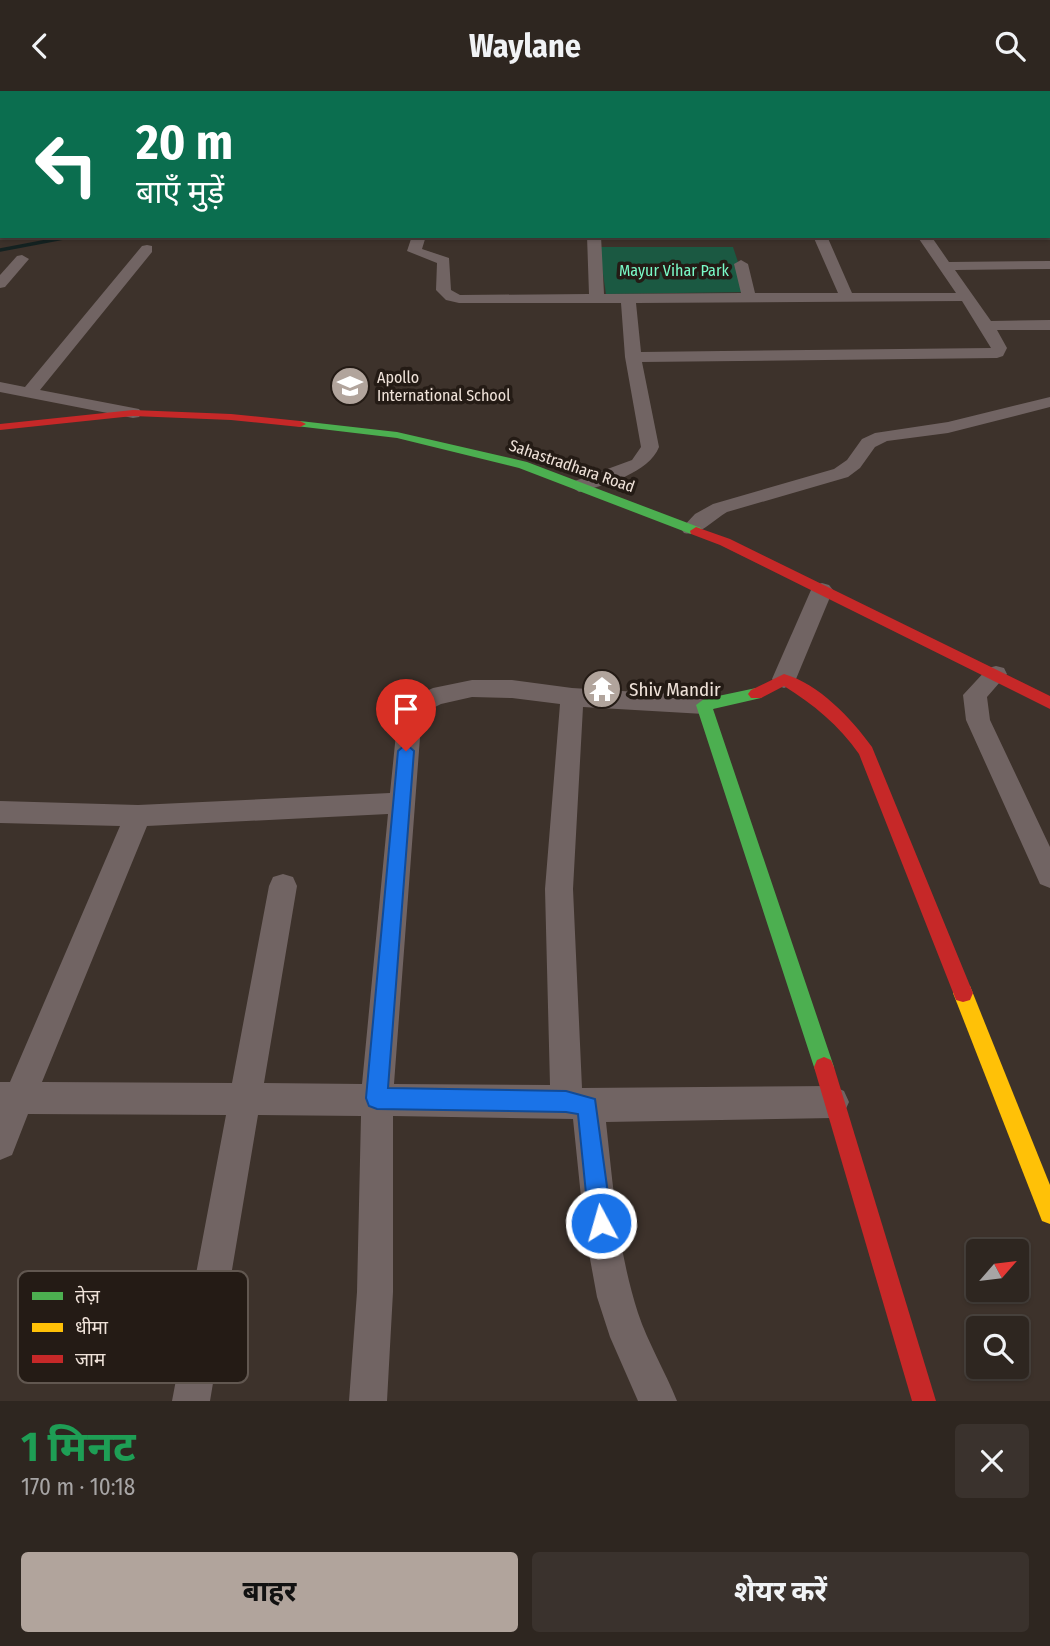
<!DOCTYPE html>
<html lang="hi">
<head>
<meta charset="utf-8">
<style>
  :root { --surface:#2e2620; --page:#3a322d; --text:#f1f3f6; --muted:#a7a5a5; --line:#49433e; --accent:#b1a49c }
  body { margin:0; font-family:"Fira Sans Condensed","Noto Sans Devanagari",sans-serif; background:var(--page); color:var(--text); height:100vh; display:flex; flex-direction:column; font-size:26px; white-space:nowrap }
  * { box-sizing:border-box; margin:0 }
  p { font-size:23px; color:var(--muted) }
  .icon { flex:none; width:38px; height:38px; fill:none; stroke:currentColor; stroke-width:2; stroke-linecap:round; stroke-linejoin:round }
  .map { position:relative; height:1310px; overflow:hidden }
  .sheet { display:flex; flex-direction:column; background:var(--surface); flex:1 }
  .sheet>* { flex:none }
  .banner { position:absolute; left:0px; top:0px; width:1050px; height:147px; box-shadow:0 2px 5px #0004,0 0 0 2px var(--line); background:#0b6e4f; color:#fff; overflow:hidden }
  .needle { width:46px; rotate:62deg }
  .controls { position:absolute; left:966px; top:1148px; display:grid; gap:14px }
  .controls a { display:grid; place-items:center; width:63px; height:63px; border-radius:7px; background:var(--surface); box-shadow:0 2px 5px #0004,0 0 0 2px var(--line); font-size:35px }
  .pin { position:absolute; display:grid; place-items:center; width:60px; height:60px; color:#fff; margin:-72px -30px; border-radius:50% 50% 50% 0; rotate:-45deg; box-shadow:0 0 7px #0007 }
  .pin .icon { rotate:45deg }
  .me { position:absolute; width:77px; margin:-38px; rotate:354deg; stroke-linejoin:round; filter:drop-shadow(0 0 5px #0008) }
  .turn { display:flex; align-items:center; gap:24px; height:147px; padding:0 21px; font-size:32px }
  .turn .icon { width:91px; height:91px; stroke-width:2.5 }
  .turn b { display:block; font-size:49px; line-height:60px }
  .round { display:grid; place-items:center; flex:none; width:74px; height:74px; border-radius:7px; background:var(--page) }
  .summary { display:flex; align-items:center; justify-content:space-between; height:119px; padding:0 21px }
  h1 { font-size:42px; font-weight:700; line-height:52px; color:#1e9e55 }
  .cta { display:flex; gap:14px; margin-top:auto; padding:14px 21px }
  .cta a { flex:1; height:80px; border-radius:7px; background:var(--accent); color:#111; font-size:28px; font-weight:700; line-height:80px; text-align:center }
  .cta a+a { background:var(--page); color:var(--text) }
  header { display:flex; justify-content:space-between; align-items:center; height:91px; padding:0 21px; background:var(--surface); font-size:32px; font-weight:700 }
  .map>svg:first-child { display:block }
</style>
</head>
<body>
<header><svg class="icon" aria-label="back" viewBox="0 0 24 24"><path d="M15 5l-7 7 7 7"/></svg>Waylane<svg class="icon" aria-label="search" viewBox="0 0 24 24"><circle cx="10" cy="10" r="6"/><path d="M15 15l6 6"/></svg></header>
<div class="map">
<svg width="1050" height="1310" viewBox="0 0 1050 1310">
  <rect width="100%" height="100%" fill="#3d322b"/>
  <!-- green -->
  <polygon fill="#1b5942" points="599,156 733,156 748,201 606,203"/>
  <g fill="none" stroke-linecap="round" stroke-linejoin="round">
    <!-- stream-far1 -->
    <polyline stroke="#142221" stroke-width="2.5" points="504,2 510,0"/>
    <!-- stream -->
    <polyline stroke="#142221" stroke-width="3.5" points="0,159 74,145"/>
  </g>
  <!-- building -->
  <g fill="#766c65" stroke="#534c47" stroke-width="2">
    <polygon points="276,0 333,0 332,2 276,2"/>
    <polygon points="0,22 2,22 2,41 0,42"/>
  </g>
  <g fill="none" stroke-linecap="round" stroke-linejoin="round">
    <!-- street -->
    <g fill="#716463" fill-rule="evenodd">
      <polygon points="84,0 94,0 83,2"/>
      <polygon points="137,0 162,0 136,2"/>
      <polygon points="238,0 248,0 237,2"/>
      <polygon points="414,0 428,0 413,2"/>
      <polygon points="676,0 687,0 688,2 677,2"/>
      <polygon points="730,0 741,0 742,2 731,2"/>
      <polygon points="813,0 825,0 812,2"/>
      <polygon points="849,0 871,0 872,2 850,2"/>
      <polygon points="935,0 945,0 946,2 936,2"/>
      <polygon points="968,0 989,0 967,2"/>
      <polygon points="1008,0 1020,0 1021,2 1009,2"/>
      <rect x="0" y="4" width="2" height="6"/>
      <rect x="1048" y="16" width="2" height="6"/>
      <rect x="1048" y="37" width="2" height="7"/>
      <rect x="1048" y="62" width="2" height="6"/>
      <rect x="0" y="70" width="2" height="8"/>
      <rect x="0" y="101" width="2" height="8"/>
      <rect x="1048" y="101" width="2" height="8"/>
      <rect x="0" y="135" width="2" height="8"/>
      <rect x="1048" y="136" width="2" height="8"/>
      <path d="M412 145H426L422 158 449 167 451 199 460 204 589 203 587 145H601L604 203 741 202 734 173 741 169 748 173 755 202H838L813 145H827L852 202H956L917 145H931L949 171 1050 170V178L955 179 991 230 1050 229V239H997L1007 257 1003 265 997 267 642 271 659 356C649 382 605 394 579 401L570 395 572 391 632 369 641 356 625 266 621 212H459L446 209 436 199 437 172 407 160ZM962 210 991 257 641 261 636 212Z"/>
      <polygon points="147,154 152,155 152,161 40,299 139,318 142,322 139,326 133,327 0,301 0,291 25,296 142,155"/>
      <polygon points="22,164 29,168 5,196 0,197 0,184 17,165"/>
      <path d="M1050 306V316L948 342 887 350 875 356 860 377 848 386 727 421C713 429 699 446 684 442L681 438 695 423 713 413 834 378 847 369 862 348 875 342 948 331Z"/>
      <polygon points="822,492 829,494 833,499 796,588 792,594 784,597 776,594 772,588 811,499 815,494"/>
      <polygon points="996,575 1004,577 1007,583 987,606 990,629 1050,756 1050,797 1040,793 966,629 963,604 988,577"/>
      <path d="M472 589H512L572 597 704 605 712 608 716 614 712 620 704 623 583 616 573 798 582 997 833 995 844 1000 849 1011 844 1022 833 1027 606 1031C613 1095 618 1160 638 1222 648 1252 665 1280 677 1310H638L610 1246 597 1206 584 1135 573 1028 393 1025V1201L387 1310H349L357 1201 361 1025 258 1024 210 1310H172L226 1024 28 1023 12 1064 0 1069V991H10L120 735 0 732V710L138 714 390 702 397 633 407 609 433 597ZM472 606 512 607 560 613 545 798 550 994 394 993 421 633 425 621 441 613ZM388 723 362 993 264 992 297 795 293 786 283 783 273 786 269 795 232 992 42 991 147 735Z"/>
    </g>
    <!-- fast -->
    <g fill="#4caf50" fill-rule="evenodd">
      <polygon points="300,330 397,341 527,371 701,437 702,440 701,443 691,443 519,377 397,347 296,335 294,333"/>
      <polygon points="756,597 761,599 764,603 761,607 713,618 834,976 831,983 824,986 817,983 814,976 696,614 704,608"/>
    </g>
    <!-- slow -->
    <polygon fill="#ffc107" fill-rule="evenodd" points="963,893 970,895 1050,1094 1050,1133 1042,1130 953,902 956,895"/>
    <!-- jam -->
    <g fill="#c62828" fill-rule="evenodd">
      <polygon points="133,319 231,323 300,330 306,333 300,336 231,329 133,325 0,339 0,333"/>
      <polygon points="696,436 730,448 1050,605 1050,618 720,454 691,443 690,440"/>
      <path d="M784 583C819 593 851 627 872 656L973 902 970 909 963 911 956 909 859 663C839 634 813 613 784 595L761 607H751L748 603 751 599Z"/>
      <polygon points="824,966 831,969 834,976 936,1310 912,1310 814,976 817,969"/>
    </g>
  </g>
  <!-- route -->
  <polygon fill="#1a73e8" stroke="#114b97" stroke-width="2" points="406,653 414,660 388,997 566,1000 595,1008 612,1132 609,1140 601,1143 593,1140 589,1132 578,1023 566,1021 377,1018 369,1015 366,1007 398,660"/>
  <!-- icons -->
  <defs>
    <symbol id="school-disc" viewBox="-11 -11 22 22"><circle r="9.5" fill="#b1a49c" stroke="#241b15"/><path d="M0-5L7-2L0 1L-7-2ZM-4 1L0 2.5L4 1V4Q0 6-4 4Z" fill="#fff"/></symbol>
    <symbol id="temple-disc" viewBox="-11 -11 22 22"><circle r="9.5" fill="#b1a49c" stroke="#241b15"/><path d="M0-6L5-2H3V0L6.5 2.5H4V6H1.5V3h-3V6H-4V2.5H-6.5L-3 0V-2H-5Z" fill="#fff"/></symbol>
  </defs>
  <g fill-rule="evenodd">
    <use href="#school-disc" x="328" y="273" width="44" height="44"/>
    <use href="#temple-disc" x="580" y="576" width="44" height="44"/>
  </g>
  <g text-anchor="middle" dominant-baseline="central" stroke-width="7" stroke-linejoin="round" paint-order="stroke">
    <!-- far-park labels -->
    <g font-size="16" fill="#7afbc8" stroke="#241b15">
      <text x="674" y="179">Mayur Vihar Park</text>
    </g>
    <!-- far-poi labels -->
    <g font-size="16" fill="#efe2d9" stroke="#241b15" text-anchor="start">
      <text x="377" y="286">Apollo<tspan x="377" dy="18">International School</tspan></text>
    </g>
    <!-- far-street labels -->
    <g font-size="16" fill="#efe2d9" stroke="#241b15">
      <text transform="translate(572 375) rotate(19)">Sahastradhara Road</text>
    </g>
    <!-- poi labels -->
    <g font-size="19" fill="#efe2d9" stroke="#241b15" text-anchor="start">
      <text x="629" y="598">Shiv Mandir</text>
    </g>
  </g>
  <!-- legend -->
  <rect x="18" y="1180" width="230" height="112" rx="10" fill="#241b15" stroke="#615750" stroke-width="2"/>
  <rect x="32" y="1201" width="31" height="8" fill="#4caf50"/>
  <rect x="32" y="1232" width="31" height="9" fill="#ffc107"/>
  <rect x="32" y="1264" width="31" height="8" fill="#c62828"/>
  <g font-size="19" fill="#efe2d9">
    <text x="75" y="1212">तेज़</text>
    <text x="75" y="1243">धीमा</text>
    <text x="75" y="1275">जाम</text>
  </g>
</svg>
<div class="controls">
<a><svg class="needle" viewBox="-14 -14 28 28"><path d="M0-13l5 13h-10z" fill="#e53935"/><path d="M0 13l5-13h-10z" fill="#a7a5a5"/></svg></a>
<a><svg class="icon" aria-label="search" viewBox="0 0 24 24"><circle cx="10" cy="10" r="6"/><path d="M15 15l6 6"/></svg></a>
</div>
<div class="pin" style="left:406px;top:660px;background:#d93025"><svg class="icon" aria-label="arrive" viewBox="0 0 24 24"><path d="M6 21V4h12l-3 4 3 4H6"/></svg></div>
<svg class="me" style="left:601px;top:1132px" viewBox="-20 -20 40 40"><circle r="17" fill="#1a73e8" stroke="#fff" stroke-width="3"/><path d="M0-11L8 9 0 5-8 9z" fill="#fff"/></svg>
<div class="banner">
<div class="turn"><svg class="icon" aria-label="left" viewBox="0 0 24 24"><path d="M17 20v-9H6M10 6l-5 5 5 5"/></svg><div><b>20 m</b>बाएँ मुड़ें</div></div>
</div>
</div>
<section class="sheet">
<div class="summary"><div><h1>1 मिनट</h1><p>170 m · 10:18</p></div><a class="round"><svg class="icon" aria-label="close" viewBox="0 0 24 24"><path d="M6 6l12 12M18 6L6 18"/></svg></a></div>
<div class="cta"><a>बाहर</a><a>शेयर करें</a></div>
</section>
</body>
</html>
